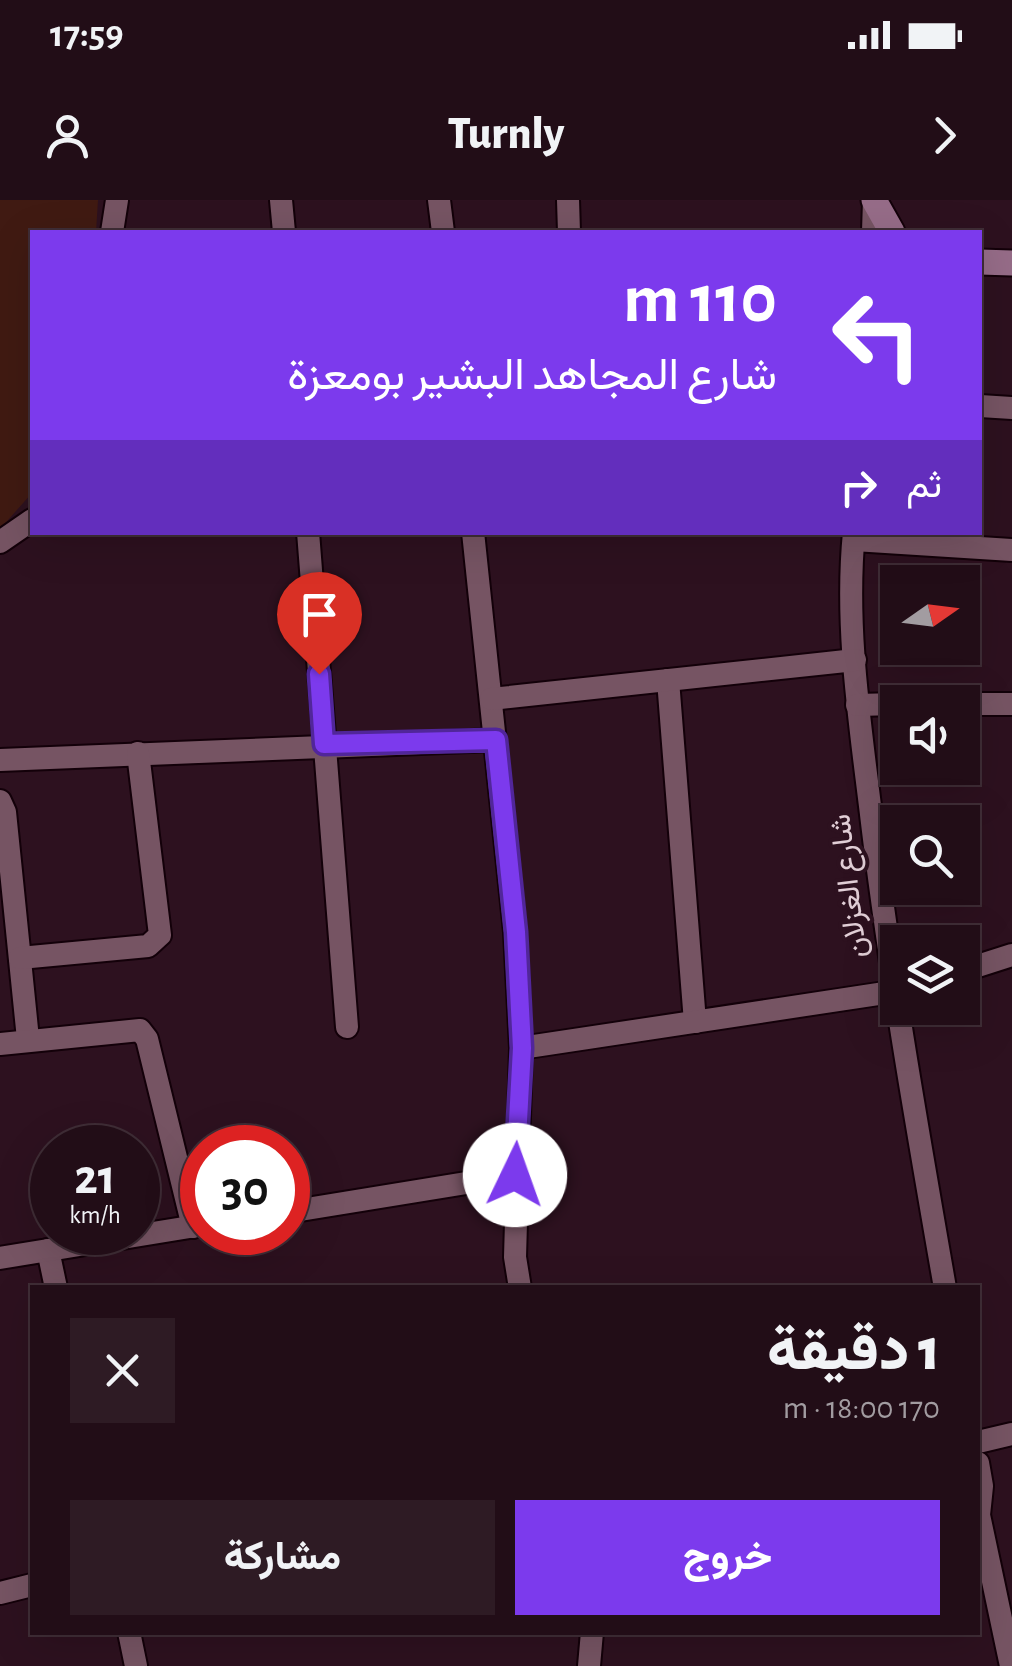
<!DOCTYPE html>
<html lang="ar">
<head>
<meta charset="utf-8">
<style>
  :root { --surface:#220d17; --page:#2e1b24; --text:#f1f3f6; --muted:#a29ca1; --line:#3f2d36; --accent:#7c3aed }
  body { margin:0; font-family:"Alegreya Sans",Vazirmatn,sans-serif; background:var(--page); color:var(--text); direction:rtl; height:100vh; display:flex; flex-direction:column; font-size:38px; white-space:nowrap }
  * { box-sizing:border-box; margin:0 }
  p { font-size:32px; color:var(--muted) }
  .icon { flex:none; width:55px; height:55px; fill:none; stroke:currentColor; stroke-width:2; stroke-linecap:round; stroke-linejoin:round }
  .map { position:relative; flex:1; overflow:hidden; direction:ltr }
  .details { position:absolute; left:30px; top:1085px; width:950px; height:350px; display:flex; flex-direction:column; background:var(--surface); border-radius:0px; box-shadow:0 10px 40px #0002,0 0 0 2px var(--line); direction:rtl }
  .details>* { flex:none }
  .top-card { position:absolute; left:30px; top:30px; width:952px; height:305px; border-radius:0px; box-shadow:0 10px 40px #0002,0 0 0 2px var(--line); direction:rtl; background:#7c3aed; color:#fff; overflow:hidden }
  .needle { width:65px; rotate:76deg }
  .tools { position:absolute; left:880px; top:365px; display:grid; gap:20px }
  .tools a { display:grid; place-items:center; width:100px; height:100px; border-radius:0px; background:var(--surface); box-shadow:0 10px 40px #0002,0 0 0 2px var(--line); font-size:50px }
  .speed { position:absolute; left:30px; top:925px; display:flex; gap:20px; font-size:50px; font-weight:700; text-align:center }
  .speed>* { display:grid; place-content:center; width:130px; height:130px; border-radius:50%; background:var(--surface); box-shadow:0 10px 40px #0002,0 0 0 2px var(--line); line-height:1 }
  .speed small { font-size:25px; font-weight:400 }
  .speed .limit { border:15px solid #d22; background:#fff; color:#111 }
  .pin { position:absolute; display:grid; place-items:center; width:85px; height:85px; color:#fff; margin:-102px -42px; border-radius:50% 50% 50% 0; rotate:-45deg; box-shadow:0 0 10px #0007 }
  .pin .icon { rotate:45deg }
  .me { position:absolute; width:110px; margin:-55px; rotate:3deg; stroke-linejoin:round; filter:drop-shadow(0 0 8px #0008) }
  .turn { display:flex; align-items:center; gap:35px; height:210px; padding:0 40px; font-size:45px }
  .turn .icon { width:130px; height:130px; stroke-width:2.5 }
  .turn b { display:block; font-size:70px; line-height:85px }
  .then { display:flex; align-items:center; height:95px; padding:0 40px; background:#0003; gap:20px; font-size:38px }
  .round { display:grid; place-items:center; flex:none; width:105px; height:105px; border-radius:0px; background:var(--page) }
  .summary { display:flex; align-items:center; justify-content:space-between; height:170px; padding:0 40px }
  h1 { font-size:60px; font-weight:800; line-height:75px }
  .cta { display:flex; gap:20px; margin-top:auto; padding:20px 40px }
  .cta a { flex:1; height:115px; border-radius:0px; background:var(--accent); color:#fff; font-size:40px; font-weight:800; line-height:115px; text-align:center }
  .cta a+a { background:var(--page); color:var(--text) }
  .status { display:flex; justify-content:space-between; align-items:center; height:70px; padding:0 50px; background:var(--surface); direction:ltr }
  .status svg { height:28px; fill:currentColor }
  header { display:flex; justify-content:space-between; align-items:center; height:130px; padding:0 40px; background:var(--surface); font-size:45px; font-weight:800 }
  .map>svg:first-child { display:block }
</style>
</head>
<body>
<div class="status"><b>17:59</b><svg viewBox="0 0 49 12"><path d="M0 12V9h3v3zM5 12V6h3v6zM10 12V3h3v9zM15 12V0h3v12zM26 1h20v11H26zM47 4h2v5h-2z"/></svg></div>
<header><svg class="icon" aria-label="forward" viewBox="0 0 24 24"><path d="M9 5l7 7-7 7"/></svg>Turnly<svg class="icon" aria-label="person" viewBox="0 0 24 24"><circle cx="12" cy="8" r="4"/><path d="M4 21q1-7 8-7t8 7"/></svg></header>
<div class="map">
<svg width="1012" height="1466" viewBox="0 0 1012 1466">
  <rect width="100%" height="100%" fill="#2d111f"/>
  <!-- green -->
  <polygon fill="#401a12" points="0,0 98,0 96,32 32,32 32,293 0,329"/>
  <g fill="none" stroke-linecap="round" stroke-linejoin="round">
    <defs>
      <g id="minor">
        <polyline points="281,0 284,32"/>
        <polyline points="439,0 443,32"/>
        <polyline points="568,0 569,32"/>
        <polyline points="112,32 117,0"/>
        <polyline points="873,32 874,0"/>
        <polyline points="980,206 1012,208"/>
        <polyline points="308,332 347,827"/>
        <polyline points="473,332 515,732 521,848 515,1057 520,1088"/>
        <path d="M854 332C845 423 859 516 870 606 889 768 917 927 945 1088"/>
        <polyline points="854,340 1012,350"/>
        <polyline points="0,342 32,320"/>
        <polyline points="668,480 695,822"/>
        <polyline points="491,499 855,460"/>
        <polyline points="962,504 1012,504"/>
        <polyline points="857,505 898,504"/>
        <polyline points="0,560 495,540"/>
        <polyline points="0,601 5,612 28,839"/>
        <polyline points="20,758 148,746 160,735 138,553"/>
        <polyline points="962,771 1012,755"/>
        <polyline points="0,844 140,830 147,839 193,1027"/>
        <polyline points="521,848 898,791"/>
        <polyline points="288,1012 515,975"/>
        <polyline points="48,1050 56,1088"/>
        <polyline points="0,1058 202,1025"/>
        <polyline points="978,1242 1012,1234"/>
        <polyline points="978,1263 982,1286 979,1315 1011,1466"/>
        <polyline points="0,1393 32,1385"/>
        <polyline points="129,1432 136,1466"/>
        <polyline points="589,1466 592,1432"/>
      </g>
      <g id="secondary">
        <polyline points="874,0 892,32"/>
        <polyline points="980,62 1012,63"/>
      </g>
    </defs>
    <!-- minor casing -->
    <use href="#minor" stroke="#130009" stroke-width="26"/>
    <!-- secondary casing -->
    <use href="#secondary" stroke="#130009" stroke-width="29"/>
    <!-- minor -->
    <use href="#minor" stroke="#765463" stroke-width="22"/>
    <!-- secondary -->
    <use href="#secondary" stroke="#966c88" stroke-width="25"/>
  </g>
  <g fill="none" stroke-linecap="round" stroke-linejoin="round">
    <defs>
      <polyline id="route" points="319,474 324,544 496,540 516,732 522,848 515,975"/>
    </defs>
    <!-- route casing -->
    <use href="#route" stroke="#51269a" stroke-width="25"/>
    <!-- route -->
    <use href="#route" stroke="#7c3aed" stroke-width="18"/>
  </g>
  <g text-anchor="middle" dominant-baseline="central" stroke-width="8" stroke-linejoin="round" paint-order="stroke">
    <!-- street labels -->
    <g font-size="30" fill="#e2cfd7" stroke="#2d111f">
      <text transform="translate(849 686) rotate(-97)">شارع الغزلان</text>
    </g>
  </g>
</svg>
<div class="tools">
<a><svg class="needle" viewBox="-14 -14 28 28"><path d="M0-13l5 13h-10z" fill="#e53935"/><path d="M0 13l5-13h-10z" fill="#a29ca1"/></svg></a>
<a><svg class="icon" aria-label="sound" viewBox="0 0 24 24"><path d="M4 9h4l5-4v14l-5-4H4zM17 9q2 3 0 6"/></svg></a>
<a><svg class="icon" aria-label="search" viewBox="0 0 24 24"><circle cx="10" cy="10" r="6"/><path d="M15 15l6 6"/></svg></a>
<a><svg class="icon" aria-label="layers" viewBox="0 0 24 24"><path d="M12 4l9 5-9 5-9-5zM3 14l9 5 9-5"/></svg></a>
</div>
<div class="speed"><div>21<small>km/h</small></div><div class="limit">30</div></div>
<div class="pin" style="left:319px;top:474px;background:#d93025"><svg class="icon" aria-label="arrive" viewBox="0 0 24 24"><path d="M6 21V4h12l-3 4 3 4H6"/></svg></div>
<svg class="me" style="left:515px;top:975px" viewBox="-20 -20 40 40"><circle r="19" fill="#fff"/><path d="M0-13L10 11 0 6-10 11z" fill="#7c3aed"/></svg>
<div class="top-card">
<div class="turn"><svg class="icon" aria-label="left" viewBox="0 0 24 24"><path d="M17 20v-9H6M10 6l-5 5 5 5"/></svg><div><b>110 m</b>شارع المجاهد البشير بومعزة</div></div>
<div class="then">ثم<svg class="icon" aria-label="right" viewBox="0 0 24 24"><path d="M7 20v-9h11M14 6l5 5-5 5"/></svg></div>
</div>
<section class="details">
<div class="summary"><div><h1>1 دقيقة</h1><p>170 m · 18:00</p></div><a class="round"><svg class="icon" aria-label="close" viewBox="0 0 24 24"><path d="M6 6l12 12M18 6L6 18"/></svg></a></div>
<div class="cta"><a>خروج</a><a>مشاركة</a></div>
</section>
</div>
</body>
</html>
